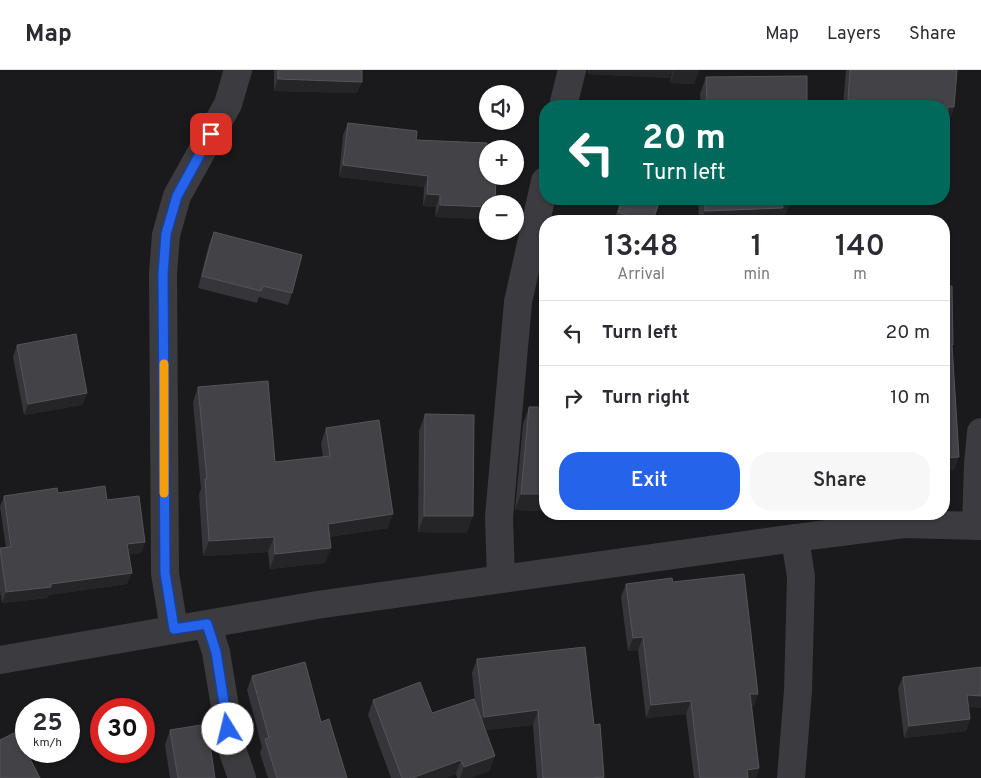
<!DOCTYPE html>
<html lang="en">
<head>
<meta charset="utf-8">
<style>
  :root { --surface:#fff; --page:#f7f7f7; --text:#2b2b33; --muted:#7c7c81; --line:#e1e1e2; --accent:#2563eb }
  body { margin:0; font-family:Overpass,sans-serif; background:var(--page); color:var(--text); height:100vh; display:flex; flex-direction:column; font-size:19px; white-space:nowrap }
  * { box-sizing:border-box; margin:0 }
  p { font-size:16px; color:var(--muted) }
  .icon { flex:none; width:28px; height:28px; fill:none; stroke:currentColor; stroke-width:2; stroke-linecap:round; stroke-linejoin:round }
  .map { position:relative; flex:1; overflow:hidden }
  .side { position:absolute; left:539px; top:145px; width:411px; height:305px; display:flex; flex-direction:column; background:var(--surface); border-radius:20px; box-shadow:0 1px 4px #0004 }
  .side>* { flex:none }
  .hud { position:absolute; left:539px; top:30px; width:411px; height:105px; border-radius:20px; box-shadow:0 1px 4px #0004; background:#00695c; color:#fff; overflow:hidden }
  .fabs { position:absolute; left:479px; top:15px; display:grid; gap:10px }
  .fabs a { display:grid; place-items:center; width:45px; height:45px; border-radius:50%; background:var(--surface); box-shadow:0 1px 4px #0004; font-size:25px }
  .speed { position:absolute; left:15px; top:628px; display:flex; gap:10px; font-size:25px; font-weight:700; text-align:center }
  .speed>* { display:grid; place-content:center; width:65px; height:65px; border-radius:50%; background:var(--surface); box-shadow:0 1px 4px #0004; line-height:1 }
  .speed small { font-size:12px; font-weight:400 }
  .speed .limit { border:8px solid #d22; background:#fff; color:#111 }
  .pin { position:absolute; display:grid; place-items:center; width:42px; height:42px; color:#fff; margin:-21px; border-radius:10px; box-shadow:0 2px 8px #0006 }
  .me { position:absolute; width:55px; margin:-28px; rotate:351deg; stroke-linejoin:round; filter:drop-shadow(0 0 4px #0008) }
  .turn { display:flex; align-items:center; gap:18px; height:105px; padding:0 20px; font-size:22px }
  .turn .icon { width:65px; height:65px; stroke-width:2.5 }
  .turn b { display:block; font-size:35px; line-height:42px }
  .eta { display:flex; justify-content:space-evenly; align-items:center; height:85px; text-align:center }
  .eta b { font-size:30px; font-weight:600; line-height:35px }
  .primary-button { display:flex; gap:10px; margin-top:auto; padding:10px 20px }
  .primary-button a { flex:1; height:58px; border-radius:20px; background:var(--accent); color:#fff; font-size:20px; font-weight:600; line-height:58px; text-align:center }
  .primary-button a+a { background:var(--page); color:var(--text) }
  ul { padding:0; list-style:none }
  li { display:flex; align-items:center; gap:15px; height:65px; padding:0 20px; border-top:1px solid var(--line) }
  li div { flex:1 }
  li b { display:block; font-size:19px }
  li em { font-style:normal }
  header { display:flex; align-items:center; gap:30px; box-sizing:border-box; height:70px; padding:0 25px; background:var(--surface); border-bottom:1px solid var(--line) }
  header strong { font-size:24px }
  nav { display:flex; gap:28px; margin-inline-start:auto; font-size:18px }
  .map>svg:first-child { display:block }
</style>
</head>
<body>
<header>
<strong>Map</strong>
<nav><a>Map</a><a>Layers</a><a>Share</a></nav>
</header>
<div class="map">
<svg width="981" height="708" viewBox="0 0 981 708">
  <rect width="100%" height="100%" fill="#1a1a1c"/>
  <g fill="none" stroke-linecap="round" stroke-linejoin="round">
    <!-- minor -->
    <g stroke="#3c3c40" stroke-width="28">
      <polyline points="563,36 572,0"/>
      <polyline points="976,456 978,394 981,362"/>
      <polyline points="501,509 499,447 518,232 545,111"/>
      <polyline points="207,554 216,582 232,679 242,708"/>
      <polyline points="174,559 165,503 163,203 166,165 177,126 228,34 238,0"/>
      <polyline points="0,590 317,535 795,468 904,454 981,456"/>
      <polyline points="791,708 798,621 801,507 795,468"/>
    </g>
  </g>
  <!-- wall -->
  <g fill="#36363a">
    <polygon points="274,0 362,0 357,23 274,21"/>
    <polygon points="588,0 699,0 694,14 670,13 671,8 588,4"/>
    <polygon points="846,0 957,0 954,37 949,52 948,52 945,80 944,36 843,36"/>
    <polygon points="706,7 807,36 701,36 700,24"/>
    <polygon points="348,53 416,70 488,134 488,149 435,147 436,137 423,136 424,117 339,107 343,65"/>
    <polygon points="621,129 660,129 653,151 614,151"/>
    <polygon points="698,129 791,129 785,146 779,146 778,151 699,151"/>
    <polygon points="214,162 292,223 288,235 259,227 257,233 198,218 209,174"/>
    <polygon points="17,275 87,323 82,335 24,345 13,287"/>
    <polygon points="198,317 275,392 323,387 321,373 326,358 388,458 329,467 325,493 270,499 268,482 203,486 199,424 201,419 193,332"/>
    <polygon points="529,337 545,441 515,440 523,354"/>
    <polygon points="425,344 467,463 418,462 419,361"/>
    <polygon points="58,423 107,430 145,472 141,483 129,484 127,514 48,525 47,528 2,533 0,521 0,479 6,478 0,437 4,426"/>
    <polygon points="673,512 754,637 752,637 759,698 756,708 694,708 686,644 646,648 638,580 628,581 621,527 626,514"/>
    <polygon points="477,589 594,655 604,708 537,708 533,655 485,660 495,686 489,701 470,708 457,708 456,704 446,708 391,708 368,645 373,630 432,643 475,633 472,603"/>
    <polygon points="252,606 321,652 347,708 268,708 260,683 262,677 247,620"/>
    <polygon points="903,607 968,637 970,649 966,661 904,668 898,618"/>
    <polygon points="170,660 215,708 170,708 165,675"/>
  </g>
  <!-- shaded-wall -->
  <g fill="#252528">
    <polygon points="589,0 674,0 671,8 588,4"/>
    <polygon points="675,0 699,0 694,14 670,13"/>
    <polygon points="278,9 362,12 357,23 274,21"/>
    <polygon points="848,30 897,33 896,36 846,36"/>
    <polygon points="948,37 954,37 949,52 944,52"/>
    <polygon points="343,95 428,106 424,117 339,107"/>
    <polygon points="427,124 440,125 436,137 423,136"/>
    <polygon points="782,130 791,130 785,146 779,146 778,151 701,151 705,141"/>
    <polygon points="440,135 488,137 488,149 435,147"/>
    <polygon points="87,323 82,335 24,345 28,334"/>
    <polygon points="959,387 954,400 944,401 944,388"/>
    <polygon points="521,424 545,424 545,441 515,440"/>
    <polygon points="393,444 388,458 322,468 328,454"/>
    <polygon points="424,446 473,446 467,463 418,462"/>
    <polygon points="274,467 268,482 203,486 209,471"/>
    <polygon points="145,472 141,483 123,485 127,474"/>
    <polygon points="331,478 325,493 270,499 275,484"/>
    <polygon points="132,503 127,514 48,525 47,528 2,533 6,522 51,514"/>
    <polygon points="643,567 638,580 628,581 633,568"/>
    <polygon points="750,624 758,624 754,637 746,637"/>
    <polygon points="967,625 981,626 981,638 963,637"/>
    <polygon points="691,631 686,644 646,648 651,635"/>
    <polygon points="538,640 533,655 478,661 484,647"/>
    <polygon points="970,649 966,661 904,668 909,656"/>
    <polygon points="495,686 489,701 470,708 460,708 464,697"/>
    <polygon points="461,690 456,704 446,708 412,708"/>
    <polygon points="759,698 756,708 744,708 747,700"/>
  </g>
  <!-- building -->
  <g fill="#434347" stroke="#545559">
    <polygon points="278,0 362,0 362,12 278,9"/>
    <polygon points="850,0 957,0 954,37 948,37 947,74 945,74 944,112 944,36 897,36 897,33 848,30"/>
    <polygon points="807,6 807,36 707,36 706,7"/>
    <polygon points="348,53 417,61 416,70 487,73 486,95 488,95 488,106 496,106 495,134 488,134 488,137 440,135 440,125 427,124 428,106 343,95"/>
    <polygon points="622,129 660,129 653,151 649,151 618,142"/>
    <polygon points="705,129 791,129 791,130 782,130 783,138 705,141"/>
    <polygon points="214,162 302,185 292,223 263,216 261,221 202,206"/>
    <polygon points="944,216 952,216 953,275 952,275 959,387 944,388"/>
    <polygon points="76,264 87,323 28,334 17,275"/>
    <polygon points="268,311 275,392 330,386 326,358 379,350 393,444 328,454 331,478 275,484 274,467 209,471 205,409 207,409 198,317"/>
    <polygon points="529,337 545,337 545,424 521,424"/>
    <polygon points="425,344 474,345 473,446 424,446"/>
    <polygon points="105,416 107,430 139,426 145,472 127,474 132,503 51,514 51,517 6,522 0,478 11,477 4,426 57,418 58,423"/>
    <polygon points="744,504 758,624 750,624 759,698 747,700 748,708 700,708 691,631 651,635 643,567 633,568 626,514 672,508 673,512"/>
    <polygon points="585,577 594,655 600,654 604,707 592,708 543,708 538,640 484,647 477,589"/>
    <polygon points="305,592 321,652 329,649 347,708 277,708 265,669 269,668 252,606"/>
    <polygon points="981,597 981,626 967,625 970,649 909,656 903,607"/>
    <polygon points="420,612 432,643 474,629 495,686 464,697 461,690 412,708 402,708 373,630"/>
    <polygon points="207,654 215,708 178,708 170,660"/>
    <polygon points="16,662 40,708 0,708 0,670"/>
  </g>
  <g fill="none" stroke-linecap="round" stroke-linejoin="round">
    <defs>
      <polyline id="route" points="211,64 177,126 166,164 163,204 165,503 174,559 207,554 216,582 228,659"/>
    </defs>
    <!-- route casing -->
    <use href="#route" stroke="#184099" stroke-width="12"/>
    <!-- route -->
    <use href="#route" stroke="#2563eb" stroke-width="9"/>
    <!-- slow -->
    <polyline stroke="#f59e0b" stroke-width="9" points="164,294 164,423"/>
  </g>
</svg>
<div class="fabs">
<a><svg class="icon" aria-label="sound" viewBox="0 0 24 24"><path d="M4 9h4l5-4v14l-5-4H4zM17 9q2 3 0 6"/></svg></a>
<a>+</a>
<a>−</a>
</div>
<div class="speed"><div>25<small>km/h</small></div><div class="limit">30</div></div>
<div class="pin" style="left:211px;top:64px;background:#d93025"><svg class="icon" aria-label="arrive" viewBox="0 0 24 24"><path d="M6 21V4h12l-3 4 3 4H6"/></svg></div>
<svg class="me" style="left:228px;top:659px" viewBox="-20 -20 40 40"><circle r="19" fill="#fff"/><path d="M0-13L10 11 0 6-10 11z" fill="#2563eb"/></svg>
<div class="hud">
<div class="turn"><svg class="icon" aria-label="left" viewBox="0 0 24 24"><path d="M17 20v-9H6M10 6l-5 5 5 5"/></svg><div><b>20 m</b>Turn left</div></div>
</div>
<section class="side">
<div class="eta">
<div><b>13:48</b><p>Arrival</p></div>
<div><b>1</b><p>min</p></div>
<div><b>140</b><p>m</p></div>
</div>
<ul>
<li><svg class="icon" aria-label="left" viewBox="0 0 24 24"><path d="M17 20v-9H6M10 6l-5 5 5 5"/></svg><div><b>Turn left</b></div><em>20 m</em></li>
<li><svg class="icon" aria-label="right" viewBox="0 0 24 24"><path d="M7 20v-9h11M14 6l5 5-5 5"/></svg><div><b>Turn right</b></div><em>10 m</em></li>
</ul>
<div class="primary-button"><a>Exit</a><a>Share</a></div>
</section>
</div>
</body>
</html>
